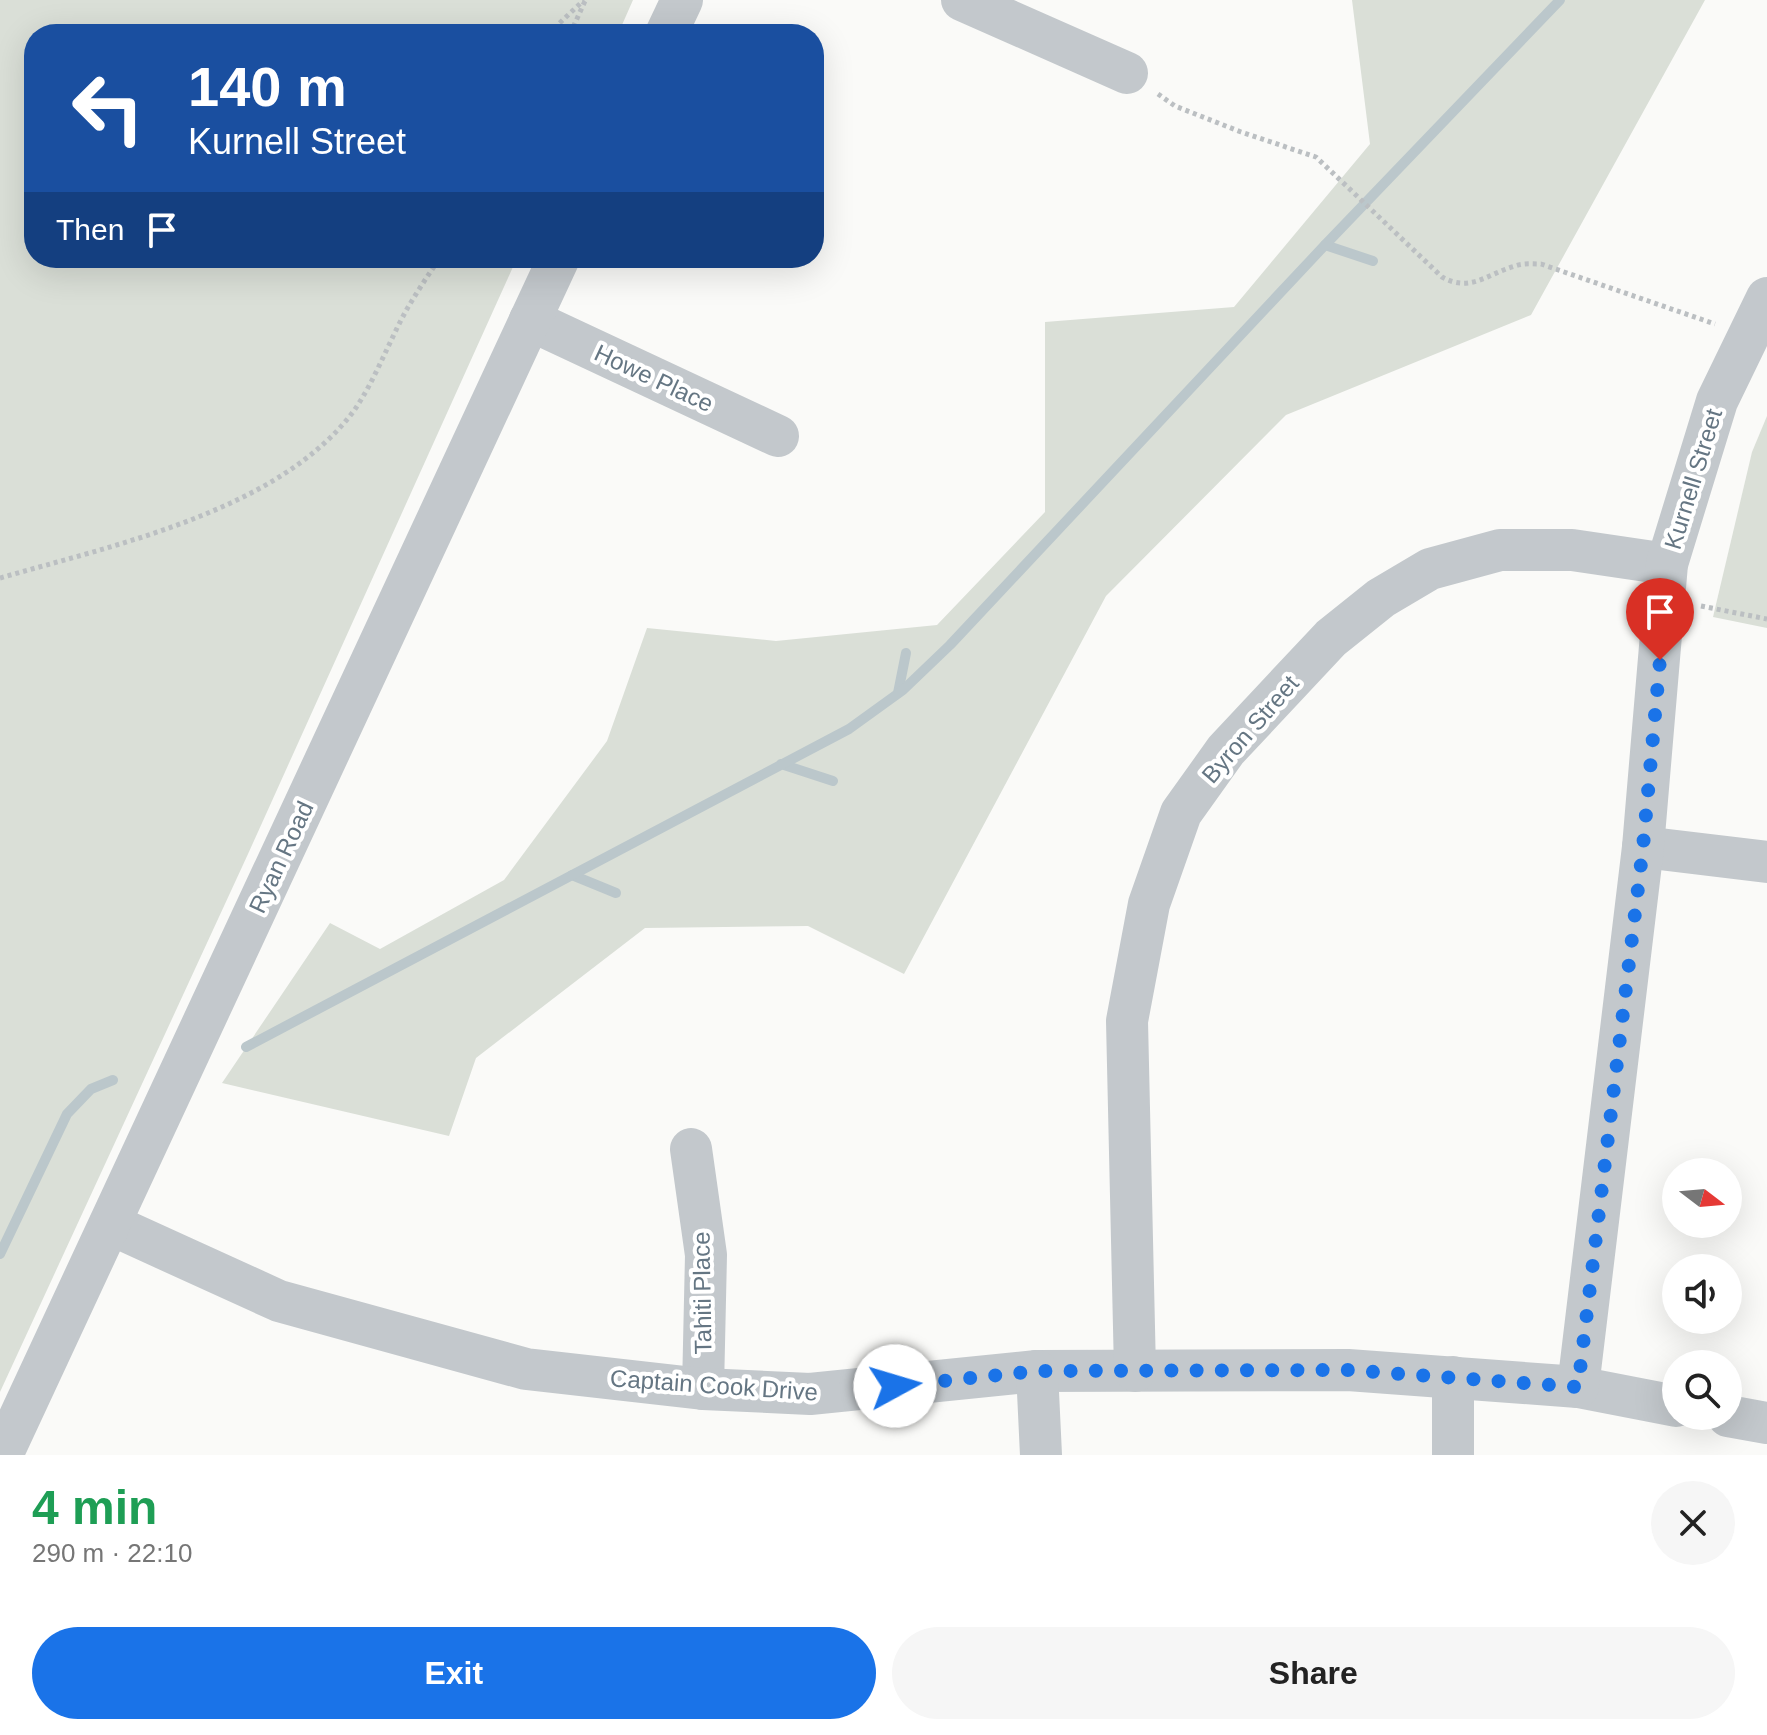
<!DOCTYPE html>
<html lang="en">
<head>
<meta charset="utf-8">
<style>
  :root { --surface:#fff; --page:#f6f6f6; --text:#222; --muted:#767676; --accent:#1a73e8 }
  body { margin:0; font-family:Arial,sans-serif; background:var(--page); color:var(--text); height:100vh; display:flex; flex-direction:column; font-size:30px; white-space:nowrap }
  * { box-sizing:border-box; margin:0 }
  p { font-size:26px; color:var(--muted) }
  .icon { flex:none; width:44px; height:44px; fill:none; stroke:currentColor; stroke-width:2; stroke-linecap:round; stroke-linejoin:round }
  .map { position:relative; height:1455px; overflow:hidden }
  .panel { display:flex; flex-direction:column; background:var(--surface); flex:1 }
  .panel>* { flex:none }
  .banner { position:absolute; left:24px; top:24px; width:800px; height:244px; border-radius:32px; box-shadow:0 8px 32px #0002; background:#1a4fa0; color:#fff; overflow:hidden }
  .needle { width:52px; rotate:106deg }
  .tools { position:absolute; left:1662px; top:1158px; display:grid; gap:16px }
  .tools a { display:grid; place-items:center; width:80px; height:80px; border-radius:50%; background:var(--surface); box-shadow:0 8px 32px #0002; font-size:40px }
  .pin { position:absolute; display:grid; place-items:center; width:68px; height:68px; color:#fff; margin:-82px -34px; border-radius:50% 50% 50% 0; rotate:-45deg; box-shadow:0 0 8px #0007 }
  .pin .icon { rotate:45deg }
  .me { position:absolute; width:88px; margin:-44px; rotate:84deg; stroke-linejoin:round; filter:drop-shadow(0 0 6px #0008) }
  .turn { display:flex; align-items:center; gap:28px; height:168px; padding:0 32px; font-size:36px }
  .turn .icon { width:104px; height:104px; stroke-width:2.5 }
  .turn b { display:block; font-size:56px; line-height:68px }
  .then { display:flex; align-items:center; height:76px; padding:0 32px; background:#0003; gap:16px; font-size:30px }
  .round { display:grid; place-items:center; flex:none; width:84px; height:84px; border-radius:42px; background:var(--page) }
  .headline { display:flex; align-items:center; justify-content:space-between; height:136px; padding:0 32px }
  h1 { font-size:48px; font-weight:700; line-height:60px; color:#1e9e55 }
  .cta { display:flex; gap:16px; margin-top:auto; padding:16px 32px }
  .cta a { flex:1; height:92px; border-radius:48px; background:var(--accent); color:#fff; font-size:32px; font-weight:700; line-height:92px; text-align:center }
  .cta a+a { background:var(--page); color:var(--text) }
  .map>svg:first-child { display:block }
</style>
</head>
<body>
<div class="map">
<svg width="1767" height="1455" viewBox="0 0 1767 1455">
  <rect width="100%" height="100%" fill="#fafaf8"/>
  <!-- green -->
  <g fill="#dadfd7">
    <polygon points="0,0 633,0 618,34 34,34 34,258 517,258 248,854 0,1392"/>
    <polygon points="1352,0 1705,0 1531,315 1286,415 1106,596 904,974 808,926 645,928 476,1058 449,1136 222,1083 330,923 380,949 504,880 607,741 647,628 776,641 937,625 1045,512 1045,322 1234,307 1370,144"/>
    <polygon points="1767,416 1767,628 1713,617 1752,452"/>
  </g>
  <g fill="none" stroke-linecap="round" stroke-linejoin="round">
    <!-- stream -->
    <g stroke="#bbc7cb" stroke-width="10">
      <polyline points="1325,245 1373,261"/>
      <polyline points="898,693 906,653"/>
      <polyline points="781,764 833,781"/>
      <polyline points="572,875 616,893"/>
      <polyline points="246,1047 849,729 903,690 950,645 1325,245 1560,0"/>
      <polyline points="0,1254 67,1114 91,1089 113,1080"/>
    </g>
    <!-- path -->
    <g stroke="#bbbfc2" stroke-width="5" stroke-dasharray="4 4" stroke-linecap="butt">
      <polyline points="548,34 584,0"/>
      <polyline points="570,34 585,1"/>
      <path d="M1158 94 1175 106 1241 132 1316 157 1442 277C1470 293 1487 274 1515 266 1523 263 1532 264 1541 264L1715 324"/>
      <path d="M0 578C114 545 278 511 353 412 375 381 388 343 407 309 417 292 428 275 440 258"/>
      <polyline points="1701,606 1767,619"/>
    </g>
    <!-- minor -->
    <g stroke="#c3c8cc" stroke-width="42">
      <polyline points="962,0 1127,73"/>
      <polyline points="666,34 682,0"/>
      <polyline points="530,320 778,436"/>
      <polyline points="1643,847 1767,862"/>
      <polyline points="691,1149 706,1255 703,1389"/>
      <polyline points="110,1224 279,1301 526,1369 703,1389 810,1394 1037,1371 1348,1370 1578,1387 1676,1406"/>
      <polyline points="1037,1371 1041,1455"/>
      <polyline points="1135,1371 1127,1021 1149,904 1181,813 1226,750 1331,638 1381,598 1430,569 1500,550 1572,550 1667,564"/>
      <polyline points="1453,1377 1453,1455"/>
      <polyline points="1578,1387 1643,847 1667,564 1717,401 1767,298"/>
      <polyline points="1728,1416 1767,1423"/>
      <polyline points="2,1455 559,258"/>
    </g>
  </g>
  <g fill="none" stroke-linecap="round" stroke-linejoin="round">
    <!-- route -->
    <polyline stroke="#1a73e8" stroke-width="14" stroke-dasharray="0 25.2" points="895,1386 1037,1371 1348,1370 1578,1387 1643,847 1660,660"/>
  </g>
  <g text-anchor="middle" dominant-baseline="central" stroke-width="8" stroke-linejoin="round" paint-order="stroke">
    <!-- street labels -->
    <g font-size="24" fill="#657683" stroke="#fff">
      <text transform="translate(654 378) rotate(25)">Howe Place</text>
      <text transform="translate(1693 479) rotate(-73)">Kurnell Street</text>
      <text transform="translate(1250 729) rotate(-49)">Byron Street</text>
      <text transform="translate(281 857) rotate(-65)">Ryan Road</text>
      <text transform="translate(702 1293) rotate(-91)">Tahiti Place</text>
      <text transform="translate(714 1385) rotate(4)">Captain Cook Drive</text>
    </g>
  </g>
</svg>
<div class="tools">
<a><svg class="needle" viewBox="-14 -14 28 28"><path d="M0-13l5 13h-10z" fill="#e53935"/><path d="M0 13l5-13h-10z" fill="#767676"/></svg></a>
<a><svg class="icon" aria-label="sound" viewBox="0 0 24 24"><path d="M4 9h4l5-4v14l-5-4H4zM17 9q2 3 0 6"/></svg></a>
<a><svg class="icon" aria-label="search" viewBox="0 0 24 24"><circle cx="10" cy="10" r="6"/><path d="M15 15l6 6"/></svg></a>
</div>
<div class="pin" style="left:1660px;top:660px;background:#d93025"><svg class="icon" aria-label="arrive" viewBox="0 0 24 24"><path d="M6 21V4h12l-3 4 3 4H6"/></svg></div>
<svg class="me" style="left:895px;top:1386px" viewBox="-20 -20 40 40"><circle r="19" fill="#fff"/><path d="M0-13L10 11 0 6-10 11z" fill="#1a73e8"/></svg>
<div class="banner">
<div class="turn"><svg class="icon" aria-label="left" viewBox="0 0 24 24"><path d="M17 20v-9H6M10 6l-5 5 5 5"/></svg><div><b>140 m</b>Kurnell Street</div></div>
<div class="then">Then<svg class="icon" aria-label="arrive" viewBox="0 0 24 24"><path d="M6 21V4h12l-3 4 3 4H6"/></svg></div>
</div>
</div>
<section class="panel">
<div class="headline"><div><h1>4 min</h1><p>290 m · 22:10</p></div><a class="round"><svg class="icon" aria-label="close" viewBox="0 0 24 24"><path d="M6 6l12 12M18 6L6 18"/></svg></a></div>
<div class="cta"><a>Exit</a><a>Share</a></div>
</section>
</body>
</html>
